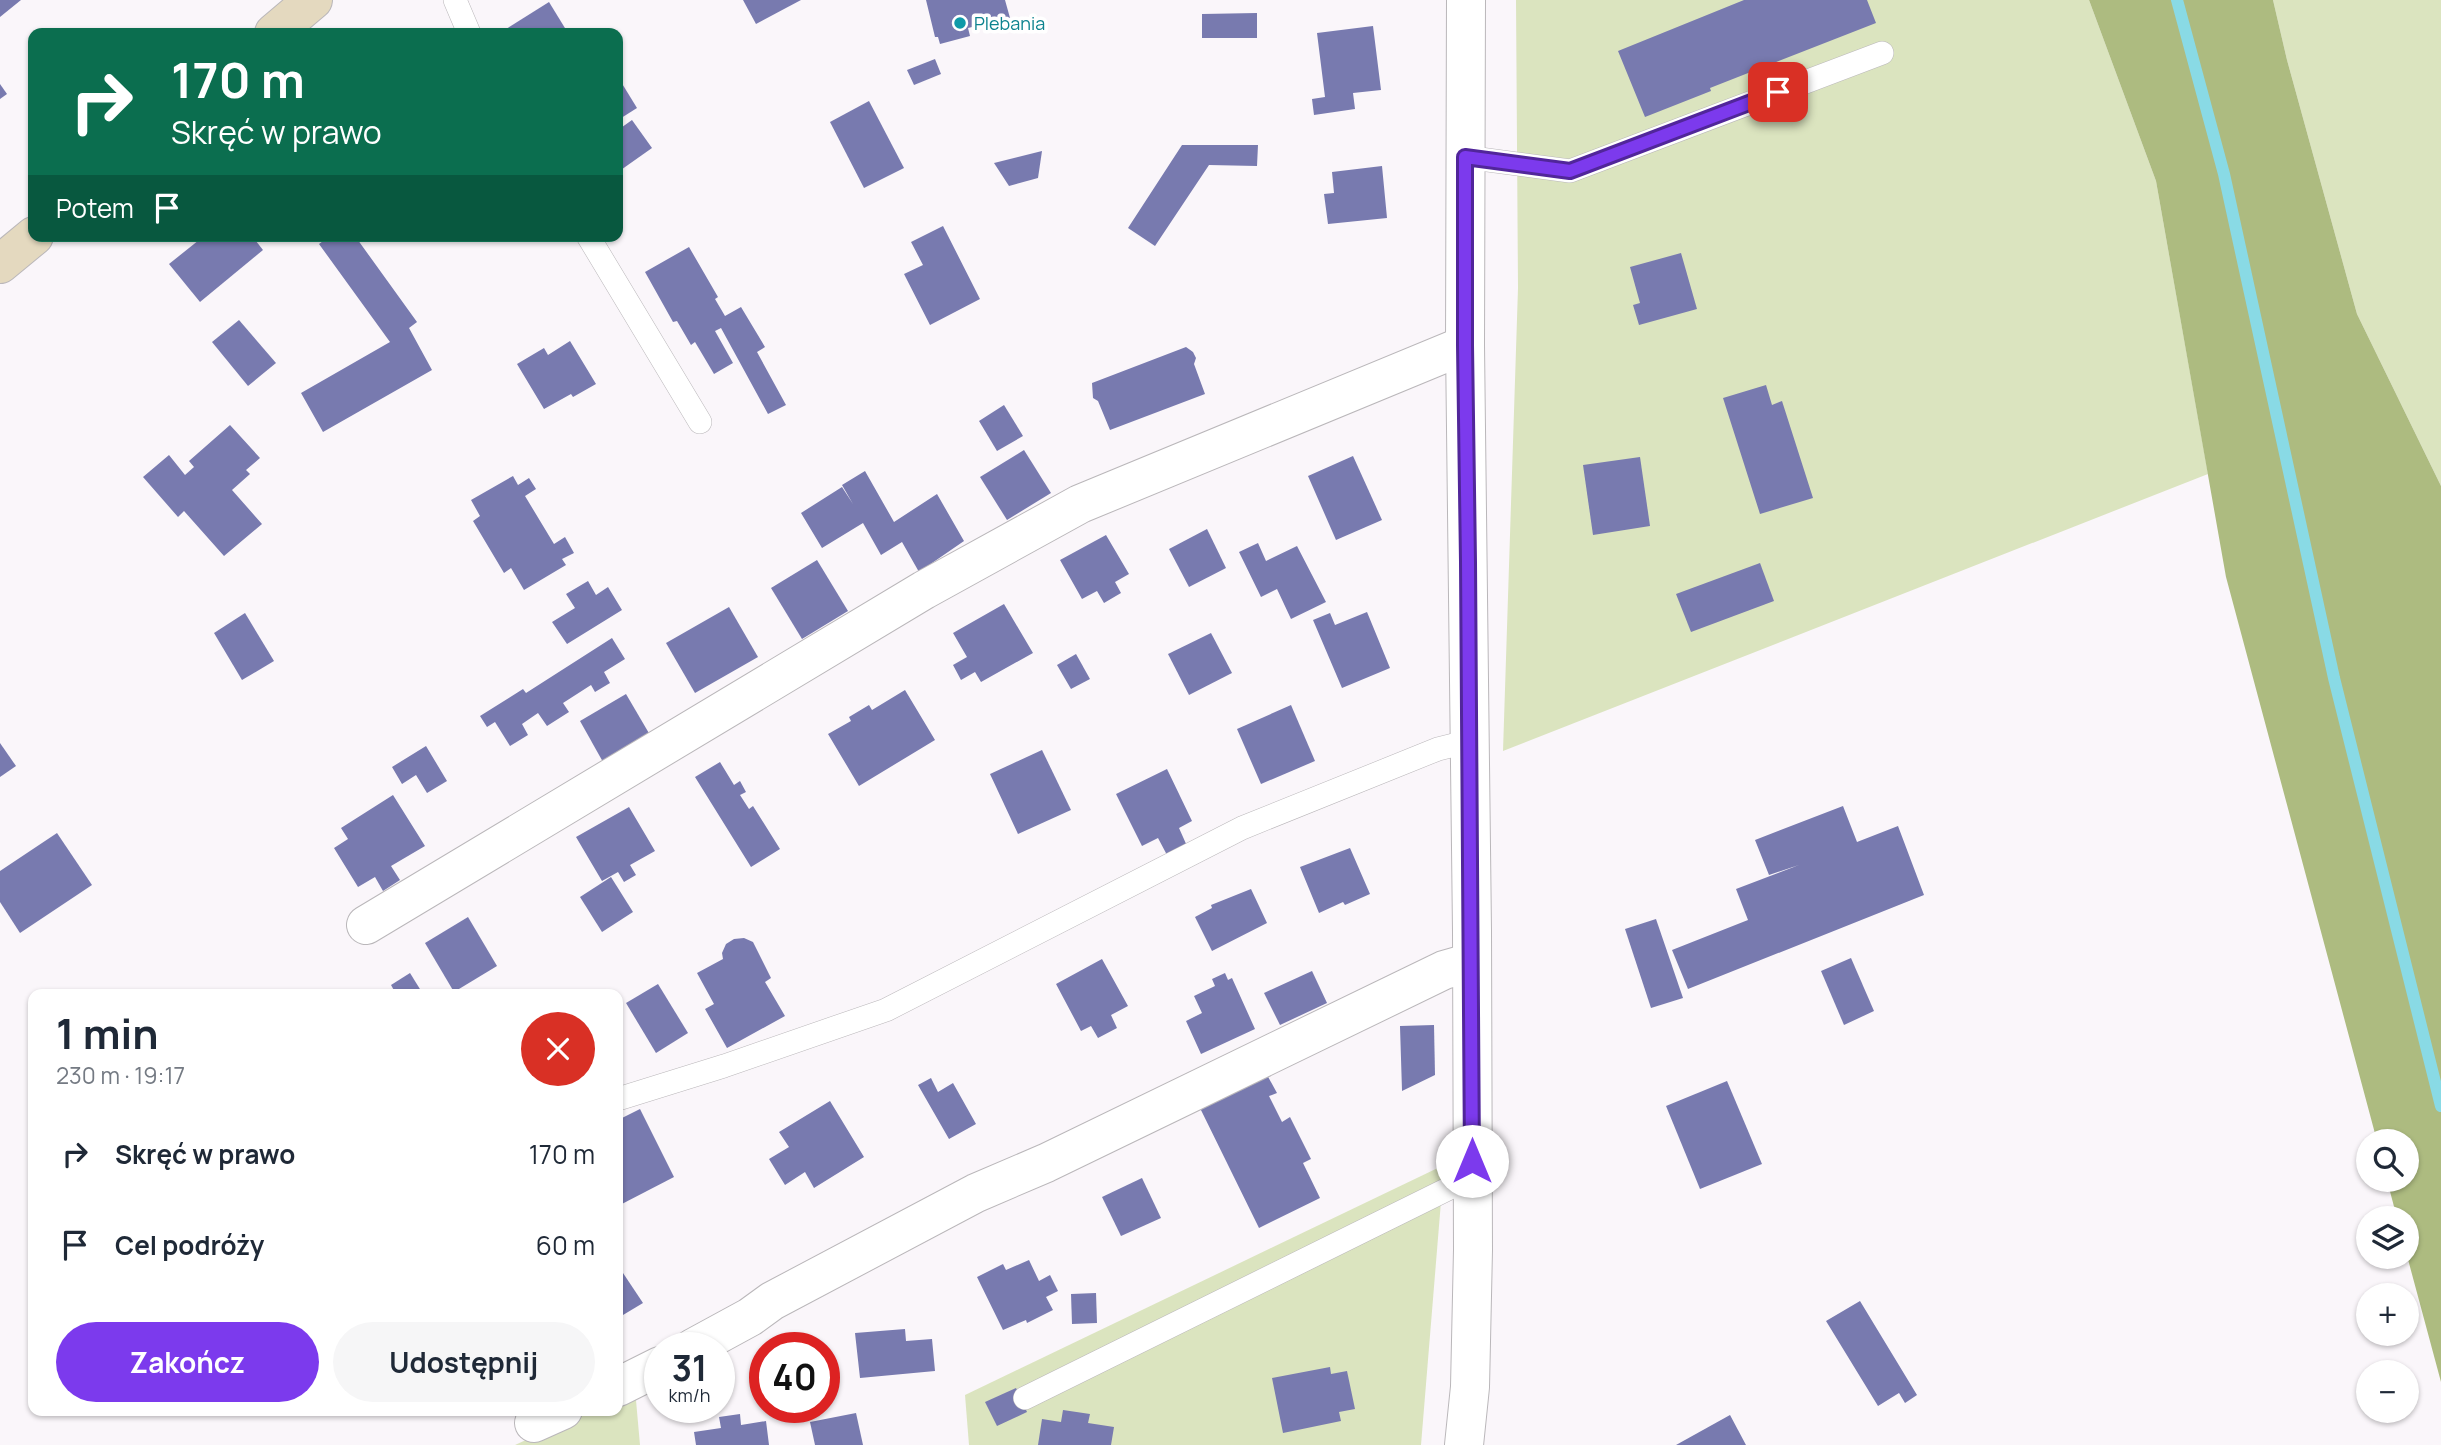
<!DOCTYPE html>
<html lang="pl">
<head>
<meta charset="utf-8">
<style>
  :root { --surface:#fff; --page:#f6f6f7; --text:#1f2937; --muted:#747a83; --accent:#7c3aed }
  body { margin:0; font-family:Manrope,sans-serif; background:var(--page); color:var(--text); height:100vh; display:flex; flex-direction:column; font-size:26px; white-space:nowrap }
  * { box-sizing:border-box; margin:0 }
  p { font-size:23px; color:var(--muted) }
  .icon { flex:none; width:38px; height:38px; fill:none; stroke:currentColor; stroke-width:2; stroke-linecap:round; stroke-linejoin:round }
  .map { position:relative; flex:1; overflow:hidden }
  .drawer { position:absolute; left:28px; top:989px; width:595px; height:427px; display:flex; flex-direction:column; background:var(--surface); border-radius:14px; box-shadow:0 2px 5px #0004 }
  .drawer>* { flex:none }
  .hud { position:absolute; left:28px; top:28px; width:595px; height:214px; border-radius:14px; box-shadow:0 2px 5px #0004; background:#0b6e4f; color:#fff; overflow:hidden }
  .fabs { position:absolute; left:2356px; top:1129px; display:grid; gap:14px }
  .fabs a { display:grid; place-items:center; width:63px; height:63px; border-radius:50%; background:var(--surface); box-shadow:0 2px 5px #0004; font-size:35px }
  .speed { position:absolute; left:644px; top:1332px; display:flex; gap:14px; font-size:35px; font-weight:700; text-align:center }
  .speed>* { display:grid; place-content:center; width:91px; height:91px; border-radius:50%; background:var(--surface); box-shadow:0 2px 5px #0004; line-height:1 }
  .speed small { font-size:18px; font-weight:400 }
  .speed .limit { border:10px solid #d22; background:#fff; color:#111 }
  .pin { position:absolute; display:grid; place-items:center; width:60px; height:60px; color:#fff; margin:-30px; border-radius:14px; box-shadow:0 4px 10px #0006 }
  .me { position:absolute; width:77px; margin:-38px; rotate:0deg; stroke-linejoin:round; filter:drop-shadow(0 0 5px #0008) }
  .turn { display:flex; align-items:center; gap:24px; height:147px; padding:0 28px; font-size:32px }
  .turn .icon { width:91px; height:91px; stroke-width:2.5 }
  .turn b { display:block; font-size:49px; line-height:60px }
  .then { display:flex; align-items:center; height:66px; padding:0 28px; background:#0003; gap:14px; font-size:26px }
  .round { display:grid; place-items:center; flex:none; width:74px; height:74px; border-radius:37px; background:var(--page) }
  .overview { display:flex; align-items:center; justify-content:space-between; height:119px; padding:0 28px }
  h1 { font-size:42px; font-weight:700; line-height:52px }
  .cta { display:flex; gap:14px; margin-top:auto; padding:14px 28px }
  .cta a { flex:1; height:80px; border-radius:42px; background:var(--accent); color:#fff; font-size:28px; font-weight:700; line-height:80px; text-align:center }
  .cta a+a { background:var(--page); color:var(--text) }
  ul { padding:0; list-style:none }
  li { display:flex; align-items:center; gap:21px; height:91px; padding:0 28px }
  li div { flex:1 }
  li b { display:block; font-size:26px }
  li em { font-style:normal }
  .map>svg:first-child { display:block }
</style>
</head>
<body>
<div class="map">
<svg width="2441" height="1445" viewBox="0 0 2441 1445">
  <rect width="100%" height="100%" fill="#faf6fa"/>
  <!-- green -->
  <g fill="#dbe4bf">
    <polygon points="1516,0 2089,0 2156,181 2208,474 1503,751 1518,288"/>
    <polygon points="2273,0 2441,0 2441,486 2357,314 2287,60"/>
    <polygon points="1444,1165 1421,1445 969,1445 965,1395"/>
    <polygon points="635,1389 640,1445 515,1445 589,1411 618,1410 618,1397"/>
  </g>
  <!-- forest -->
  <polygon fill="#adbb80" points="2089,0 2273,0 2287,60 2357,314 2441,486 2441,1382 2406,1252 2406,1218 2397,1218 2387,1180 2406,1180 2406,1141 2377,1141 2226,577 2156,181"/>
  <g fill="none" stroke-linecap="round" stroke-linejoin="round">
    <!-- stream -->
    <polyline stroke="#89dae5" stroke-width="12" points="2177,0 2224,174 2334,678 2441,1106"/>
  </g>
  <!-- building -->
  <g fill="#787aaf">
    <polygon points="0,0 21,0 0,17"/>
    <polygon points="743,0 801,0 756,24"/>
    <polygon points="926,0 1005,0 1010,18 968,28 970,36 940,44 938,37 935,37"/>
    <polygon points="1744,0 1867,0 1876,23 1710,88 1711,91 1645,117 1618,51"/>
    <polygon points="549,2 568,33 504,33 503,31"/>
    <polygon points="1257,13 1257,38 1202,38 1202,14"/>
    <polygon points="1373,26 1381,90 1353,93 1355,109 1314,115 1312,99 1325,97 1317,33"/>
    <polygon points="935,59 941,74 914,85 907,70"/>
    <polygon points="618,77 637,108 618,120"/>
    <polygon points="0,84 7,94 0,99"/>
    <polygon points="869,101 904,168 864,188 830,122"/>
    <polygon points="632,120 652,148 618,172 618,130"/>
    <polygon points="1182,145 1258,145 1257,166 1209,165 1155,246 1128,228"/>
    <polygon points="1042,151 1038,178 1009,186 994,163"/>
    <polygon points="1382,166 1387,218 1328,224 1324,194 1334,193 1332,172"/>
    <polygon points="943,226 980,299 930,325 904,274 923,265 911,242"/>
    <polygon points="204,236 252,236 263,250 200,302 169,264"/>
    <polygon points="330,236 355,236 417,322 409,328 432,370 323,432 301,393 390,342 319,244"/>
    <polygon points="689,247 718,297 715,299 725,316 741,307 765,347 757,352 786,405 768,414 721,328 715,331 733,363 714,374 695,342 691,345 677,321 673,322 645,272"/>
    <polygon points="1681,253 1697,309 1639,325 1633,305 1640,303 1630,267"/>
    <polygon points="239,320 276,363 248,386 212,342"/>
    <polygon points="570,341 596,384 573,397 571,394 544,409 517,364 544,348 548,355"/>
    <polygon points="1186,347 1193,352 1196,358 1194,364 1205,394 1110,430 1098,401 1093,398 1092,383"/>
    <polygon points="1766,385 1772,405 1782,401 1813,498 1760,514 1723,398"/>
    <polygon points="1004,405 1023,436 997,451 979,421"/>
    <polygon points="230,425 260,458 246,470 250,474 232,490 262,524 224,556 184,511 178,517 143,477 169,455 185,475 194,467 189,461"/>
    <polygon points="1024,450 1051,493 1007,520 980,477"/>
    <polygon points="1353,456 1382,520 1336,540 1308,476"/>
    <polygon points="1640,457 1650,526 1593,535 1583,465"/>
    <polygon points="865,471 894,522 937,494 964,541 919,572 902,542 881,555 863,523 822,548 801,513 842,487 853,504 842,485"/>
    <polygon points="513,476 518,485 529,478 536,489 525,496 554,544 565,537 574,553 562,559 566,565 524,590 511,568 504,573 473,521 480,516 471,500"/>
    <polygon points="1207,529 1226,568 1189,587 1169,549"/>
    <polygon points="1106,535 1129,574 1115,582 1121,593 1104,603 1097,591 1082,599 1060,560"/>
    <polygon points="1258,543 1266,561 1297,546 1326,602 1291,619 1277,589 1261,597 1239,552"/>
    <polygon points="817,560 848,611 802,639 771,588"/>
    <polygon points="1760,563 1774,601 1691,632 1676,594"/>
    <polygon points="588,581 596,595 608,587 622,610 567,644 552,622 575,608 566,594"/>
    <polygon points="1004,604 1033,653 981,682 975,672 961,680 953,665 967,657 953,633"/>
    <polygon points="729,607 758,657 695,693 666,643"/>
    <polygon points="1367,612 1390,668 1342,688 1313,620 1330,613 1335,625"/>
    <polygon points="245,613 274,661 242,680 214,633"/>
    <polygon points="1211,633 1232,673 1189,695 1168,654"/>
    <polygon points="612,638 625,659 604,672 610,683 595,692 591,685 563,703 569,712 547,726 538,713 522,724 528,735 510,746 495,722 487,727 480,716 523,689 526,693"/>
    <polygon points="1076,654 1090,679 1071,689 1057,665"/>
    <polygon points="905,690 935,740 859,786 828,734 851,721 849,717 869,705 872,710"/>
    <polygon points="626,694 650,735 603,762 580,721"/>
    <polygon points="1291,705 1315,761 1261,784 1237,729"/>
    <polygon points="0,743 16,766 0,777"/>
    <polygon points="426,746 447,781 427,793 416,775 402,784 392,767"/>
    <polygon points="1042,750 1071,810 1018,834 990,774"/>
    <polygon points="720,762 734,785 740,781 746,792 740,795 749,809 753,806 780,849 751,867 695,777"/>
    <polygon points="1167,769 1192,821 1179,828 1187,846 1167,855 1158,838 1142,846 1116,794"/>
    <polygon points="393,795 425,846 391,866 400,880 383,891 375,877 358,887 334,848 348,839 341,828"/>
    <polygon points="1843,806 1857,842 1898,826 1924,895 1688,989 1672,950 1748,920 1736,889 1799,865 1769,875 1755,840"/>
    <polygon points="629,807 655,851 630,865 636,875 624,882 618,872 602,881 576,837"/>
    <polygon points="57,833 92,885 20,933 0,902 0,871"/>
    <polygon points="1350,848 1370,894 1345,905 1343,902 1319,913 1300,867"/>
    <polygon points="611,877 633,912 602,932 580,897"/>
    <polygon points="1251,889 1267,923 1212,951 1195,917 1212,908 1211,905"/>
    <polygon points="468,917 497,966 454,992 425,943"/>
    <polygon points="1656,919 1683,998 1651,1008 1625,929"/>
    <polygon points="744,938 753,942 771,978 765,982 785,1016 727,1048 705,1009 714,1004 697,973 723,959 722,953 726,944 734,939"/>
    <polygon points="1851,958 1874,1011 1844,1025 1821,971"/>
    <polygon points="1102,959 1128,1006 1111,1015 1117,1028 1098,1038 1091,1026 1081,1031 1056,984"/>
    <polygon points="1312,971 1327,1003 1280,1025 1264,993"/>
    <polygon points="410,973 423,994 396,994 391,985"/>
    <polygon points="1225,973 1228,980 1232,978 1255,1029 1201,1054 1186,1021 1202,1013 1194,996 1215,986 1212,979"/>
    <polygon points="658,984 688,1033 656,1053 626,1003"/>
    <polygon points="1434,1025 1435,1075 1402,1091 1400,1026"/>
    <polygon points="1266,1073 1277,1093 1269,1096 1282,1122 1290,1117 1311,1159 1303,1163 1320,1198 1259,1228 1199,1106"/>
    <polygon points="931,1078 938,1092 953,1083 976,1124 949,1139 918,1085"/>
    <polygon points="1727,1081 1762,1164 1700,1189 1666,1106"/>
    <polygon points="830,1101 864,1157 814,1188 805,1172 785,1185 769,1159 789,1147 779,1132"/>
    <polygon points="640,1109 674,1177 618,1206 618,1120"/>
    <polygon points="1142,1178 1161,1218 1121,1236 1102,1197"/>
    <polygon points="1029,1260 1039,1281 1050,1275 1058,1291 1046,1297 1053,1310 1027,1323 1026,1320 1003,1330 977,1277 1003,1264 1006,1270"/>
    <polygon points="623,1273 643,1303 618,1318 618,1276"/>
    <polygon points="1096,1293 1097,1323 1072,1324 1071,1294"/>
    <polygon points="1860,1301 1917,1395 1905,1403 1899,1393 1878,1406 1826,1321"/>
    <polygon points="905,1329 906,1341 932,1339 935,1371 860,1378 855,1333"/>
    <polygon points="1330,1367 1331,1374 1347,1371 1355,1409 1339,1412 1341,1421 1283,1433 1272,1378"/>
    <polygon points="1016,1388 1027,1412 997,1426 985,1402"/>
    <polygon points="1063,1410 1090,1414 1088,1423 1114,1427 1111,1445 1038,1445 1042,1419 1061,1422"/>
    <polygon points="856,1413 863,1445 815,1445 810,1422"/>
    <polygon points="740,1414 741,1425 766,1421 769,1445 696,1445 694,1432 721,1428 719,1417"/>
    <polygon points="1730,1415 1746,1445 1676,1445"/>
  </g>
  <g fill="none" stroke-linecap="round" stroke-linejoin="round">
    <defs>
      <g id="service">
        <polyline points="455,0 469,33"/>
        <polyline points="1465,157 1570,171 1882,53"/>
        <polyline points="588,236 700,422"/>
        <polyline points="618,1099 724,1066 886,1010 1242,828 1438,749 1470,741"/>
        <polyline points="1025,1398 1472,1177"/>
      </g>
      <g id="minor">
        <polyline points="366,925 924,590 1080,504 1465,345"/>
        <polyline points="693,1348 750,1317 772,1301 976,1193 1046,1163 1444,970 1472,962"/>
        <polyline points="618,1387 660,1366"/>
        <polyline points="534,1423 563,1410"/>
      </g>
      <polyline id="tertiary" points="1464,1445 1470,1387 1473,1250 1472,931 1465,345 1466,0"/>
      <g id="secondary">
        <polyline points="274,33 313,0"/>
        <polyline points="0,264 34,236"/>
      </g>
    </defs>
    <!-- service casing -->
    <use href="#service" stroke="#bab7ba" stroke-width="24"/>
    <!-- minor casing -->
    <use href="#minor" stroke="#bab7ba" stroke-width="40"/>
    <!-- tertiary casing -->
    <use href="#tertiary" stroke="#bab7ba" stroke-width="40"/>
    <!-- secondary casing -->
    <use href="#secondary" stroke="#bab7ba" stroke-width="40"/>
    <!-- service -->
    <use href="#service" stroke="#fff" stroke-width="23"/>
    <!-- minor -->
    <use href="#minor" stroke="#fff" stroke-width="38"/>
    <!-- tertiary -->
    <use href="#tertiary" stroke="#fff" stroke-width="38"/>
    <!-- secondary -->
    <use href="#secondary" stroke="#e4d9bf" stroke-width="38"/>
  </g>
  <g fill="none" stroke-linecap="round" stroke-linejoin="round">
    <defs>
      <polyline id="route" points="1472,1161 1468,562 1465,345 1465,157 1570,171 1778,92"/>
    </defs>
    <!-- route casing -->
    <use href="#route" stroke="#51269a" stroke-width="18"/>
    <!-- route -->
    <use href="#route" stroke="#7c3aed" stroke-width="12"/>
  </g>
  <!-- markers -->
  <circle fill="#0f9aa8" stroke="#fff" stroke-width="2.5" cx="960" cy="23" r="7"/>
  <g text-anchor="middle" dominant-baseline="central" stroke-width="7" stroke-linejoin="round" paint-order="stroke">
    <!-- culture labels -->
    <g font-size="18" fill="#0d838f" stroke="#fff" text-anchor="start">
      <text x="974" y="23">Plebania</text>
    </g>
  </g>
</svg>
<div class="fabs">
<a><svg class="icon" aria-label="search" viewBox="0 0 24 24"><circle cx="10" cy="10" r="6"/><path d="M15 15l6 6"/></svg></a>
<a><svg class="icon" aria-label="layers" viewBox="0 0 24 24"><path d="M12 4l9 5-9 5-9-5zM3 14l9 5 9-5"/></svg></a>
<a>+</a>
<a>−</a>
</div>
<div class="speed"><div>31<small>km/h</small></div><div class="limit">40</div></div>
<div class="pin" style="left:1778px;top:92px;background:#d93025"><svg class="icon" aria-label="arrive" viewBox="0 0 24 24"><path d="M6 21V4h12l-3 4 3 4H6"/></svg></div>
<svg class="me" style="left:1472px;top:1161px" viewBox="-20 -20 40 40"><circle r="19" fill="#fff"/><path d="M0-13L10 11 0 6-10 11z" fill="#7c3aed"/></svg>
<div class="hud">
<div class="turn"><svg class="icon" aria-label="right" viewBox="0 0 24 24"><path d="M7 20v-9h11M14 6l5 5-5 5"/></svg><div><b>170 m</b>Skręć w prawo</div></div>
<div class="then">Potem<svg class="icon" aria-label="arrive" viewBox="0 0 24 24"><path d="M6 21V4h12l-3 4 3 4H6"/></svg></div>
</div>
<section class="drawer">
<div class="overview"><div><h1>1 min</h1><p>230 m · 19:17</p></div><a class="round" style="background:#d93025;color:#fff"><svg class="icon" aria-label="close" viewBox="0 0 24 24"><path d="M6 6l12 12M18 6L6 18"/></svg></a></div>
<ul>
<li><svg class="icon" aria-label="right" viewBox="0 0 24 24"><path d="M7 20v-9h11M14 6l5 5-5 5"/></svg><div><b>Skręć w prawo</b></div><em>170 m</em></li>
<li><svg class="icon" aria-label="arrive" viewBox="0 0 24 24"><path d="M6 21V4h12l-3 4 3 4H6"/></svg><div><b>Cel podróży</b></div><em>60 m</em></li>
</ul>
<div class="cta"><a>Zakończ</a><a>Udostępnij</a></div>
</section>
</div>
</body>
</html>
